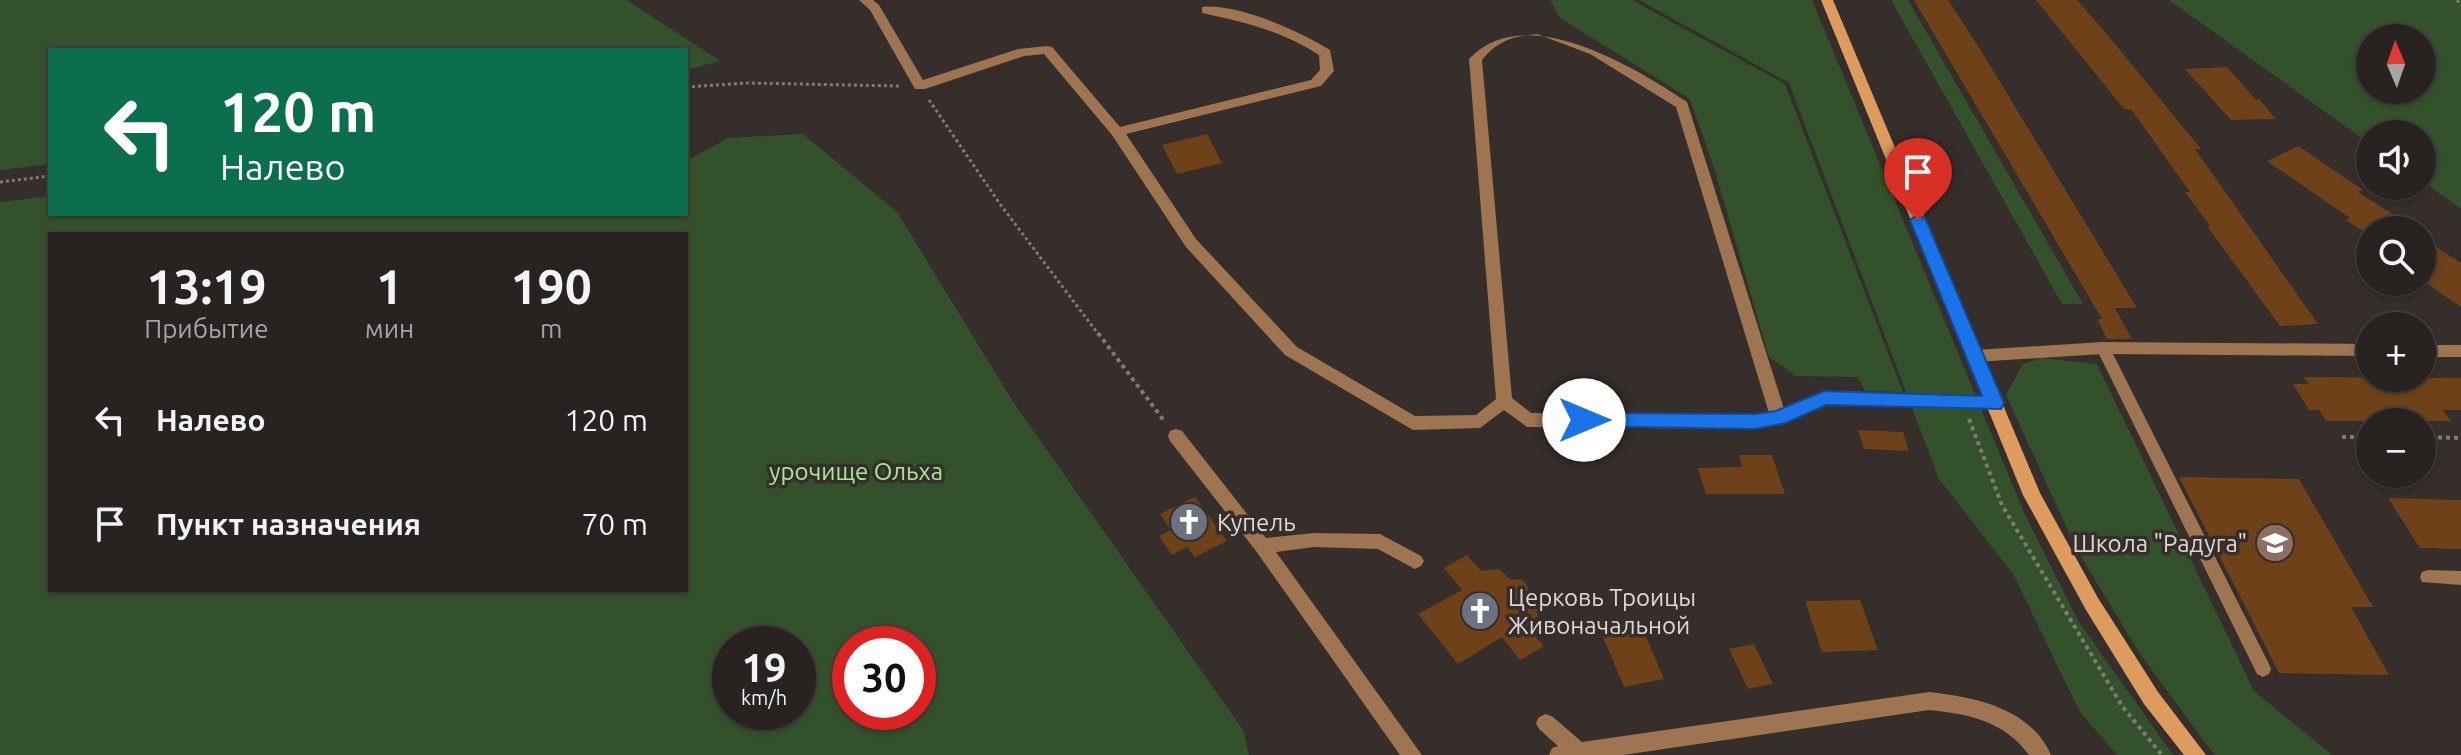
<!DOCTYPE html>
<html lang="ru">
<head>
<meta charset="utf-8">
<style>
  :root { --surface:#282220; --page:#302a29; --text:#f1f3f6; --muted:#a5a4a5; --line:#443f3e }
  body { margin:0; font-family:Ubuntu,sans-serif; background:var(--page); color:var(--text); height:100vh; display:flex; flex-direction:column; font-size:30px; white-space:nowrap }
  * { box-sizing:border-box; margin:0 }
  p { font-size:26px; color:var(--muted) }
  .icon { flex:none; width:44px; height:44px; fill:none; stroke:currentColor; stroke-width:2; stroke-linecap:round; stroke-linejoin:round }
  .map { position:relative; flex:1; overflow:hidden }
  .drawer { position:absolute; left:48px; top:232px; width:640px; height:360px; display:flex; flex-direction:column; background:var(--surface); border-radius:0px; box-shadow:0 2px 6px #0004,0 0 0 2px var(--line) }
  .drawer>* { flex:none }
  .banner { position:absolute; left:48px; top:48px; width:640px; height:168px; border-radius:0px; box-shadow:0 2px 6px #0004,0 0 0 2px var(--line); background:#0b6e4f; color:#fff; overflow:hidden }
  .needle { width:52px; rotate:358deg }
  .controls { position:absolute; left:2356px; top:24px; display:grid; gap:16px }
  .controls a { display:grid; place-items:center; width:80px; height:80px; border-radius:50%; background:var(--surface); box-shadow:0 2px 6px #0004,0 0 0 2px var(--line); font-size:40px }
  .speed { position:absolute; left:712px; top:626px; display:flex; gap:16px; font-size:40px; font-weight:700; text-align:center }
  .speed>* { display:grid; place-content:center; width:104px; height:104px; border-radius:50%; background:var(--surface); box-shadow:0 2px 6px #0004,0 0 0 2px var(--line); line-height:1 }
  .speed small { font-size:20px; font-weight:400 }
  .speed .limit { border:12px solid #d22; background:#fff; color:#111 }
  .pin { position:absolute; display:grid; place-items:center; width:68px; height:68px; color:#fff; margin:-82px -34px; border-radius:50% 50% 50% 0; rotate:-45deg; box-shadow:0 0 8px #0007 }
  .pin .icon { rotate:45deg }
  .me { position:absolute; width:88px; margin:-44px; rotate:90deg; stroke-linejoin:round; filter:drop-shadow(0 0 6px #0008) }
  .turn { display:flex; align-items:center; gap:28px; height:168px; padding:0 40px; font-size:36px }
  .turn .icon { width:104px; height:104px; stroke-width:2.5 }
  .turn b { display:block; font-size:56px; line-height:68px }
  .eta { display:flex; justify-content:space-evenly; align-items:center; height:136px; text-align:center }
  .eta b { font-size:48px; font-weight:700; line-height:56px }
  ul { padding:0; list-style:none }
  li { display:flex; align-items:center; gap:24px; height:104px; padding:0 40px }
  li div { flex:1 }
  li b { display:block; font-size:30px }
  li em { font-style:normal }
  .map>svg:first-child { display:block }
</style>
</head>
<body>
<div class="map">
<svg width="2461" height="755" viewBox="0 0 2461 755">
  <rect width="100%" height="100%" fill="#352e2a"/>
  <!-- green -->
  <g fill="#33512b" fill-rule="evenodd">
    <polygon points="0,0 627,0 720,61 686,70 686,50 50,50 50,164 0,170"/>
    <polygon points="1550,0 1632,0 1785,84 1903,392 1865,391 1858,377 1796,376 1769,357 1715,171 1690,99 1560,18"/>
    <polygon points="1639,0 1812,0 2025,515 2079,622 2173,755 2117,755 2080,712 2013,574 1939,479 1789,83"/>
    <polygon points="1891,0 1908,0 2083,304 2062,304"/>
    <path d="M2169 0H2461V209L2422 181V134H2370V144ZM2422 38V90H2370V38Z"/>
    <path d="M803 134 897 212 1012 400 1243 730 1249 755H0V202L50 196V214H686V161L728 138ZM686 234V590H50V234ZM730 644H798V712H730ZM850 644H918V712H850Z"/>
    <polygon points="2042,358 2097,364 2254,691 2332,755 2215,755 2206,744 2140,654 2077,550 2006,395 2023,364"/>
  </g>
  <!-- building -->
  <g fill="#6e4119">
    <polygon points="1914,0 1948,0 1980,49 2137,308 2115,308 2132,339 2107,339 2097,319 2102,319"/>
    <polygon points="2036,0 2077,0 2106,33 2201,149 2195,149 2318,324 2280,326 2207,226 2210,226 2185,192 2190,192 2131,109 2124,109"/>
    <polygon points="2227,67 2256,100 2259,99 2276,119 2231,120 2185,69"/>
    <polygon points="1207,134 1222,163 1177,174 1162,145"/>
    <polygon points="2298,146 2363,190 2358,192 2417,230 2361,230 2346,220 2350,218 2267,161"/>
    <polygon points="2422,238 2461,263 2461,307 2422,280"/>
    <polygon points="2304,377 2461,378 2461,410 2443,410 2451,421 2326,421 2319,410 2309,410 2293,384 2309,384"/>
    <polygon points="1858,430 1903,432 1909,451 1864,449"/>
    <polygon points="1739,455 1772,455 1785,494 1706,494 1698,468 1742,467"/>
    <polygon points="2179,477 2299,479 2373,607 2351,607 2389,675 2279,673"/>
    <polygon points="1195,497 1227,541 1195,557 1187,547 1172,555 1159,536 1171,530 1160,514"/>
    <polygon points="2388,498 2461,500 2461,549 2420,548"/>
    <polygon points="1467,555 1481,571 1499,569 1510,579 1523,580 1527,585 1531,604 1540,611 1529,629 1544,646 1520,660 1502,637 1458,664 1418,614 1462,590 1444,568"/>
    <polygon points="1860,600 1878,650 1822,652 1805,601"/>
    <polygon points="1643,630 1664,679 1624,687 1603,637"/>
    <polygon points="1754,644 1773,684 1748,689 1729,649"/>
  </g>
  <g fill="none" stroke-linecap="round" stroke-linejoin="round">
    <!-- path-far1 -->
    <g stroke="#807a77" stroke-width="3" stroke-dasharray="3 3" stroke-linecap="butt">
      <polyline points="2457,0 2461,5"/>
      <polyline points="686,87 748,83 899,86"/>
      <polyline points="929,100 1000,204 1099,335"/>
      <polyline points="0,182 50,176"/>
    </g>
    <!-- path -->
    <g stroke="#807a77" stroke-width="4" stroke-dasharray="4 4" stroke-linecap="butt">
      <polyline points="1098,333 1165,422"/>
      <polyline points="1969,419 2002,505 2122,706 2162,755"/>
      <polyline points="2342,437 2370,437"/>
      <polyline points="2422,437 2461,438"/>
    </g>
    <!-- lane -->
    <g fill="#9e7550" fill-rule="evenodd">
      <polygon points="2103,343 2110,348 2269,664 2271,669 2269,674 2263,677 2257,674 2096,348"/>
      <polygon points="2428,570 2461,571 2461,585 2422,582 2420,577 2422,572"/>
    </g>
    <!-- street -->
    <g fill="#9e7550" fill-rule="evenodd">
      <path d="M859 0H873L879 5 923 80 1018 49 1047 46 1052 47 1120 127 1311 80 1320 70 1319 55C1282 31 1244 22 1202 13V7C1237 3 1299 31 1330 50L1334 71 1321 86 1126 134 1196 239 1297 347 1415 416 1476 415 1496 399 1469 59C1524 0 1631 65 1687 102L1784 409 1824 392 1994 397 2000 398 2002 403 2000 408 1994 409 1825 404 1785 423 1755 429 1527 427 1504 410 1480 428 1413 430 1285 355 1186 247 1112 135 1044 54 1024 56 925 89H915L870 10ZM1537 34 1590 54 1676 107 1769 413 1755 415 1531 413 1512 398 1482 60C1497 41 1513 36 1537 34Z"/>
      <polygon points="2103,342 2370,344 2370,356 2103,354 1975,362 1967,356 1975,350"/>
      <rect x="2422" y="345" width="39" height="12"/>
      <polygon points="1176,429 1182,431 1266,538 1314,533 1380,534 1421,556 1424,561 1421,566 1415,569 1378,549 1314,547 1276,552 1422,755 1400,755 1256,551 1170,441 1168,436 1170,431"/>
      <path d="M1929 692C1974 697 2031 708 2051 755H2029C2004 721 1969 714 1929 710L1623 755H1549L1552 748 1558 746 1539 729 1536 723 1539 717 1546 714 1553 717 1582 742Z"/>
    </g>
    <!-- secondary -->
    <polygon fill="#dd9c5e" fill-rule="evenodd" points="1821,0 1833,0 2040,493 2098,598 2158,692 2206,755 2184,755 2144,704 2086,610 2023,495"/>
  </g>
  <!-- route -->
  <polygon fill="#1a73e8" stroke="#114b97" stroke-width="2" points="1918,214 1926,220 2004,403 2001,409 1826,405 1786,423 1755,429 1578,426 1575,420 1578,415 1584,413 1755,414 1776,411 1824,391 1982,396 1910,220"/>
  <!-- icons -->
  <defs>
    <symbol id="church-disc" viewBox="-11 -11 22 22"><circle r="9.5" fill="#6b7280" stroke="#352e2a"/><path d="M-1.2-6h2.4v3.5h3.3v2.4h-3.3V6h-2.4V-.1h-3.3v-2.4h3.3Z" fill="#fff"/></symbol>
    <symbol id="school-disc" viewBox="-11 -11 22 22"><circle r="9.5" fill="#8d6e63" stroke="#352e2a"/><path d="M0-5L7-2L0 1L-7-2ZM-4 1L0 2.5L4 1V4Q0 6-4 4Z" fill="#fff"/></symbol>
  </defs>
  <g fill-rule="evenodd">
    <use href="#church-disc" x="1167" y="500" width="44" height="44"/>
    <use href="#school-disc" x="2253" y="521" width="44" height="44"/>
    <use href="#church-disc" x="1458" y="589" width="44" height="44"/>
  </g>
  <g text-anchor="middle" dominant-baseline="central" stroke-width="7" stroke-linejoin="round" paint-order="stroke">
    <!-- park labels -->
    <g font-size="24" fill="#a6e893" stroke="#352e2a">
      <text x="856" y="471">урочище Ольха</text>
    </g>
    <!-- poi labels -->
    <g font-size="24" fill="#ddd8d5" stroke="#352e2a" text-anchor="start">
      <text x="1217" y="522">Купель</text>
      <text x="2247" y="543" text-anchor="end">Школа "Радуга"</text>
      <text x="1508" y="597">Церковь Троицы<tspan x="1508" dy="28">Живоначальной</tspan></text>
    </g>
  </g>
</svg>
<div class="controls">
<a><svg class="needle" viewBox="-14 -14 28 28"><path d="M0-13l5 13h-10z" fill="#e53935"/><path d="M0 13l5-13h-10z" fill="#a5a4a5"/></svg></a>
<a><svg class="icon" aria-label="sound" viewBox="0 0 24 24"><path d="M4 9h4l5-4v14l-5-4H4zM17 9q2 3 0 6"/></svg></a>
<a><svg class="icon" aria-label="search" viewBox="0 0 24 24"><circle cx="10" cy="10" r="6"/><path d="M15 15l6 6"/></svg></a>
<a>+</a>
<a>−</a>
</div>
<div class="speed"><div>19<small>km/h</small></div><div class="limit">30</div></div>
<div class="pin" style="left:1918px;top:220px;background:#d93025"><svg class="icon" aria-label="arrive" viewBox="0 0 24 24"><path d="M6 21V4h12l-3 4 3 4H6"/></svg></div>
<svg class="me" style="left:1584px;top:420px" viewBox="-20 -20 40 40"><circle r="19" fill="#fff"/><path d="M0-13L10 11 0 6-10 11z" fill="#1a73e8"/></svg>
<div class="banner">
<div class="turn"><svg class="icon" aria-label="left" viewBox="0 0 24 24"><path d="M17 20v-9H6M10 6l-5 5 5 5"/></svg><div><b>120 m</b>Налево</div></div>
</div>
<section class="drawer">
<div class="eta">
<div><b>13:19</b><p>Прибытие</p></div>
<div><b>1</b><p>мин</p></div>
<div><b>190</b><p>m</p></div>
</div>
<ul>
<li><svg class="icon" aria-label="left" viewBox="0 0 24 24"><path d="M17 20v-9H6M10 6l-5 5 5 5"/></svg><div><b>Налево</b></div><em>120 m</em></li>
<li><svg class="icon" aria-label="arrive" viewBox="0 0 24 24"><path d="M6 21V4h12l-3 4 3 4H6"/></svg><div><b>Пункт назначения</b></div><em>70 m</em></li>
</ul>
</section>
</div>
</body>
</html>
